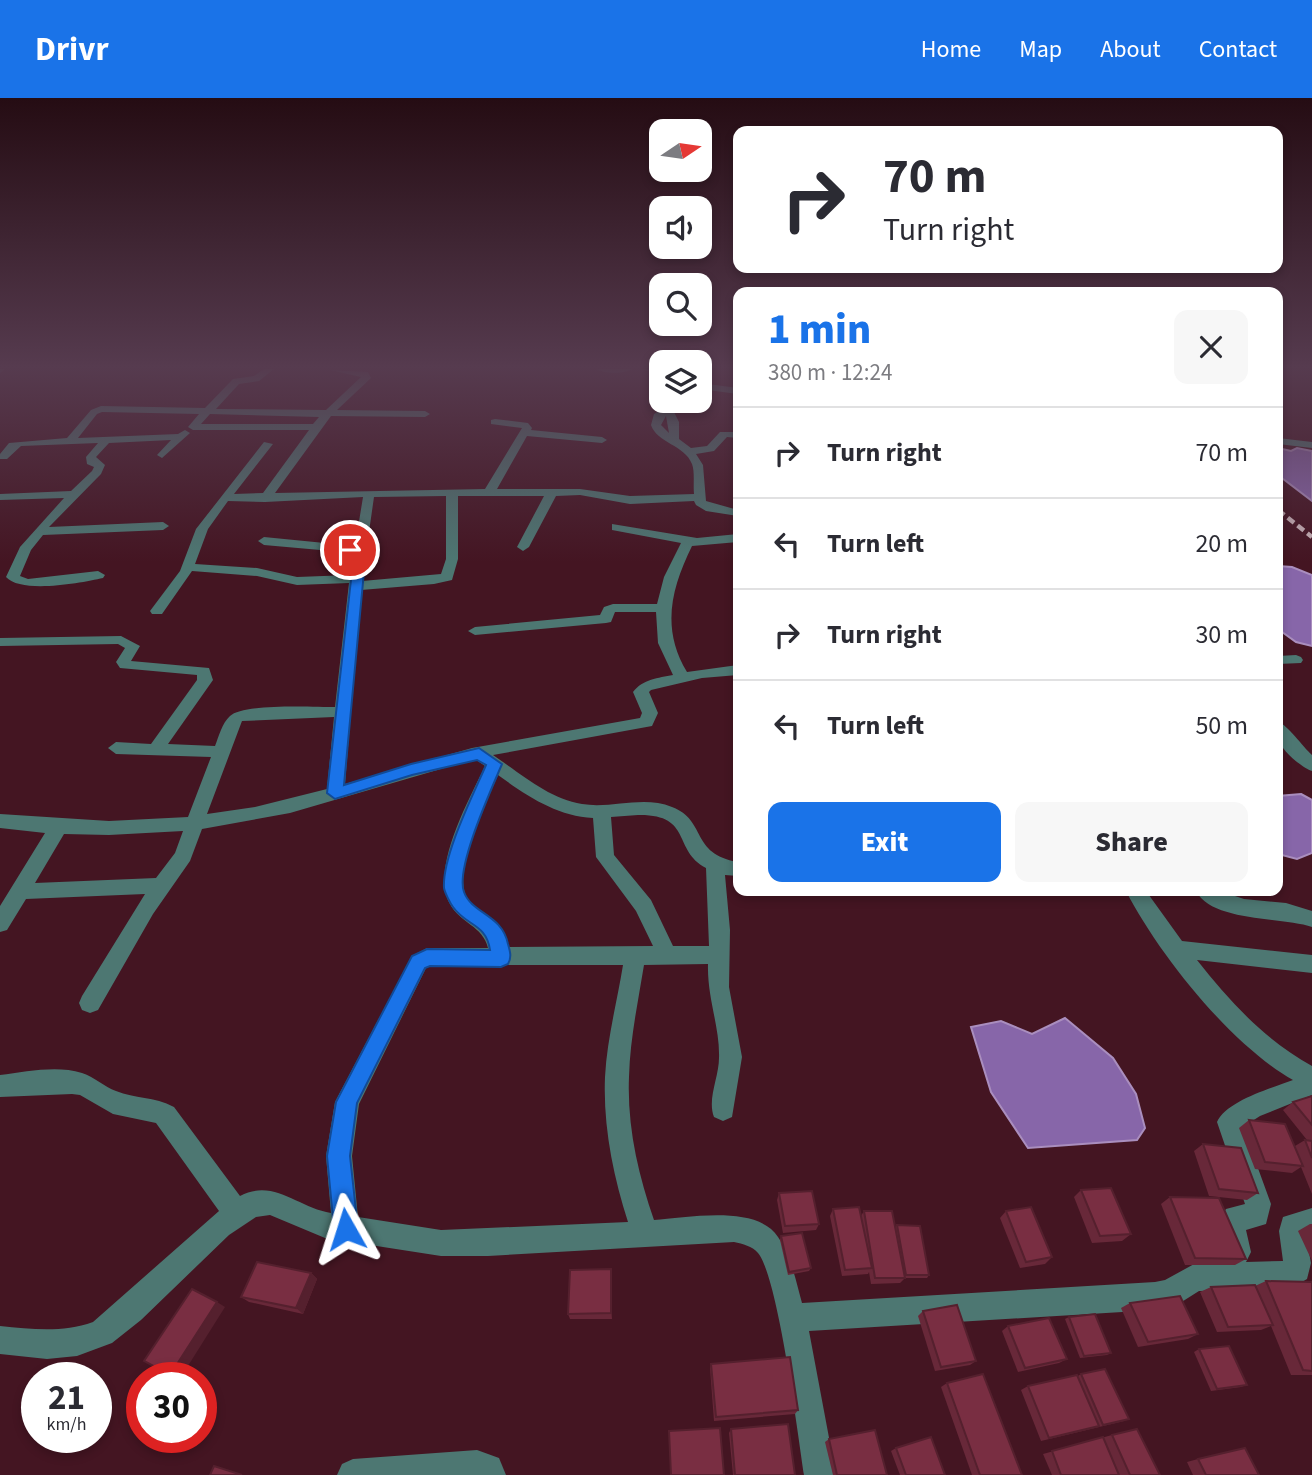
<!DOCTYPE html>
<html lang="en">
<head>
<meta charset="utf-8">
<style>
  :root { --surface:#fff; --page:#f7f7f7; --text:#2b2b33; --muted:#7c7c81; --line:#e1e1e2; --accent:#1a73e8 }
  body { margin:0; font-family:"Source Sans 3",sans-serif; background:var(--page); color:var(--text); height:100vh; display:flex; flex-direction:column; font-size:26px; white-space:nowrap }
  * { box-sizing:border-box; margin:0 }
  p { font-size:23px; color:var(--muted) }
  .icon { flex:none; width:38px; height:38px; fill:none; stroke:currentColor; stroke-width:2; stroke-linecap:round; stroke-linejoin:round }
  .map { position:relative; flex:1; overflow:hidden }
  .drawer { position:absolute; left:733px; top:189px; width:550px; height:609px; display:flex; flex-direction:column; background:var(--surface); border-radius:14px; box-shadow:0 4px 10px #0003 }
  .drawer>* { flex:none }
  .banner { position:absolute; left:733px; top:28px; width:550px; height:147px; border-radius:14px; box-shadow:0 4px 10px #0003; background:#fff; color:var(--text); overflow:hidden }
  .needle { width:46px; rotate:77deg }
  .buttons { position:absolute; left:649px; top:21px; display:grid; gap:14px }
  .buttons a { display:grid; place-items:center; width:63px; height:63px; border-radius:14px; background:var(--surface); box-shadow:0 4px 10px #0003; font-size:35px }
  .speed { position:absolute; left:21px; top:1264px; display:flex; gap:14px; font-size:35px; font-weight:700; text-align:center }
  .speed>* { display:grid; place-content:center; width:91px; height:91px; border-radius:50%; background:var(--surface); box-shadow:0 4px 10px #0003; line-height:1 }
  .speed small { font-size:18px; font-weight:400 }
  .speed .limit { border:10px solid #d22; background:#fff; color:#111 }
  .pin { position:absolute; display:grid; place-items:center; width:60px; height:60px; color:#fff; margin:-30px; border:4px solid #fff; border-radius:50%; box-shadow:0 2px 7px #0007 }
  .me { position:absolute; width:77px; margin:-38px; rotate:354deg; stroke-linejoin:round; filter:drop-shadow(0 0 5px #0008) }
  .turn { display:flex; align-items:center; gap:24px; height:147px; padding:0 35px; font-size:32px }
  .turn .icon { width:91px; height:91px; stroke-width:2.5 }
  .turn b { display:block; font-size:49px; line-height:60px }
  .round { display:grid; place-items:center; flex:none; width:74px; height:74px; border-radius:14px; background:var(--page) }
  .headline { display:flex; align-items:center; justify-content:space-between; height:119px; padding:0 35px }
  h1 { font-size:42px; font-weight:800; line-height:52px; color:var(--accent) }
  .button { display:flex; gap:14px; margin-top:auto; padding:14px 35px }
  .button a { flex:1; height:80px; border-radius:14px; background:var(--accent); color:#fff; font-size:28px; font-weight:800; line-height:80px; text-align:center }
  .button a+a { background:var(--page); color:var(--text) }
  ul { padding:0; list-style:none }
  li { display:flex; align-items:center; gap:21px; height:91px; padding:0 35px; border-top:2px solid var(--line) }
  li div { flex:1 }
  li b { display:block; font-size:26px }
  li em { font-style:normal }
  header { display:flex; align-items:center; gap:42px; box-sizing:border-box; height:98px; padding:0 35px; background:var(--accent); color:#fff }
  header strong { font-size:33px }
  nav { display:flex; gap:38px; margin-inline-start:auto; font-size:24px }
  .map>svg:first-child { display:block }
</style>
</head>
<body>
<header>
<strong>Drivr</strong>
<nav><a>Home</a><a>Map</a><a>About</a><a>Contact</a></nav>
</header>
<div class="map">
<svg width="1312" height="1377" viewBox="0 0 1312 1377">
  <rect width="100%" height="100%" fill="#441522"/>
  <!-- water -->
  <g fill="#8766a9" stroke="#aa8ebe" stroke-width="2">
    <polygon points="1278,350 1291,353 1297,350 1312,353 1312,403 1278,377"/>
    <polygon points="1278,468 1292,469 1312,477 1312,548 1296,544 1278,531"/>
    <polygon points="1301,696 1312,702 1312,755 1297,761 1278,756 1278,698"/>
    <polygon points="1065,920 1113,960 1136,996 1145,1030 1137,1042 1028,1050 991,994 971,929 1001,923 1032,936"/>
  </g>
  <g fill="none" stroke-linecap="round" stroke-linejoin="round">
    <!-- minor -->
    <g fill="#4d7772" fill-rule="evenodd">
      <polygon points="0,271 5,271 0,275"/>
      <path d="M264 271H274L259 283 239 286 216 311 326 312 361 279 330 272 368 274 371 280 337 312 425 313 430 316 425 319 331 318 275 395 485 391 522 330 491 326V322L495 321 528 325 532 330 531 332 602 339 607 342 602 345 527 338 497 391H580L630 398 694 396C693 387 695 374 692 366 685 347 657 345 651 327L654 316 664 310 666 303H676L673 312 679 324V341L691 350 707 348 720 334H738V340L727 339 714 353 696 356 703 367 706 403 738 412V418L706 413 696 407 694 403 630 406 580 397 556 398 529 449 523 453 517 449 544 398H458V461L452 482 434 486 361 492 345 686 472 650 640 620 642 615 633 594C643 581 658 580 673 577L658 545 656 514H615L611 524 606 525 475 537 468 533 475 529 600 517 604 509 613 506H657L664 479 681 445 612 432V426L697 440 738 436V444L692 448C671 491 661 531 687 574L738 567V577L702 580 651 592 649 594 658 615 652 628 493 657C520 675 549 701 582 706 612 711 643 697 672 709 707 722 690 756 738 764V778L725 777 730 832 729 889 742 959 732 1019 723 1023 714 1019C707 1001 719 979 719 960 720 929 707 900 708 866L644 867C638 904 630 941 629 979 627 1028 638 1076 654 1122 687 1120 757 1106 778 1139 791 1158 796 1183 802 1205L1155 1184 1165 1182 1196 1165H1231L1225 1154 1218 1125 1226 1111 1245 1106 1217 1024C1226 1003 1272 990 1293 982 1231 947 1159 857 1126 793H1146L1182 843 1312 857V875L1197 862C1230 904 1265 942 1312 968V997L1260 1018 1243 1029 1271 1106 1266 1126 1246 1132 1251 1154 1246 1164 1283 1163 1279 1133 1283 1119 1312 1110V1136L1306 1138 1311 1165 1307 1181 1290 1191 1199 1193 1180 1205 1155 1212 809 1233 836 1377H804C798 1337 778 1179 758 1155 752 1148 743 1146 734 1144L488 1158H441L325 1140 270 1117 256 1119 229 1137 141 1222 112 1245 77 1258 47 1261 0 1256V1228C32 1231 62 1235 93 1224L219 1113 156 1025 113 1016 80 997 72 996 0 999V977C26 974 56 967 82 975 95 979 104 989 116 993 135 1001 154 998 174 1009L240 1098C274 1080 298 1110 331 1115L326 1058 335 1004 412 858 427 850H488C483 828 460 825 450 806 430 771 469 702 485 668L475 661 290 715 202 731 190 763 153 816 98 912 90 915 82 912 79 905 82 898 145 796 26 801 7 832 0 834V808L45 735 0 730V716L109 723 188 719 211 659 116 656 108 650 116 644 151 646 197 582V577L120 570 116 564 125 550 118 546 0 548V540L121 538 140 548 131 563 209 570 213 582 168 646 215 648C219 638 222 625 230 618 243 605 314 609 335 609L349 485 297 487 257 478 192 473 162 516H152L150 513 180 473 196 431 264 344 273 346 234 396 263 395 309 332H193L188 329 199 316 102 314 97 316 78 340 178 336 185 332 190 335 162 360 157 357 171 342 109 345 96 359 105 367 101 376 49 429 163 424 169 428 163 432 43 437 31 452 20 478 28 481 98 473 105 477 103 480C81 485 21 496 6 479L20 449 64 400 0 402V396L71 393 92 373 94 369 87 366 86 359 98 345 21 348 7 361H0V356L9 345 67 340 91 312 101 308 205 310 233 281 254 278ZM210 316 319 319 313 326H201ZM666 318 669 335 661 327ZM446 398V461L441 476 362 483 374 399ZM363 399 355 448 264 439 258 443 264 447 354 455 350 477 297 479 257 470 195 466 208 431 228 403 265 404ZM334 619 327 691 255 709 207 716 242 623ZM498 677C527 698 557 718 593 720L596 759 636 813 653 848 509 849C500 817 485 822 468 801 450 777 487 702 498 677ZM638 717C693 716 672 752 706 770L709 848H673L651 802 614 757 611 719ZM183 733 175 755 156 780 35 785 64 736 109 737ZM505 867H623C617 904 607 941 605 979 603 1028 613 1077 628 1124L441 1132 358 1119 352 1058 359 1006 426 870 430 868Z"/>
      <path d="M596 271H632C624 276 604 276 596 271Z"/>
      <polygon points="639,271 662,271 662,276"/>
      <polygon points="700,285 738,290 738,296 700,291"/>
      <polygon points="1278,340 1312,344 1312,350 1278,346"/>
      <polygon points="1296,557 1301,559 1303,562 1301,565 1278,566 1278,558"/>
      <path d="M1278 624C1287 626 1303 649 1312 657V673C1302 670 1281 652 1278 641 1276 636 1278 628 1278 624Z"/>
      <path d="M1196 793H1220L1244 801 1286 805 1312 813V829C1282 819 1212 824 1196 793Z"/>
      <polygon points="477,1352 499,1360 506,1377 337,1377 342,1366 353,1361"/>
    </g>
    <!-- rail -->
    <polyline stroke="#c7b1b6" stroke-width="4.5" stroke-dasharray="8 4.5" stroke-linecap="butt" points="1278,412 1312,439"/>
  </g>
  <!-- wall -->
  <g fill="#682839">
    <polygon points="1312,998 1312,1096 1301,1069 1292,1075 1255,1071 1239,1030 1249,1022 1295,1048 1305,1042 1307,1042 1283,1012 1293,1004"/>
    <polygon points="1203,1046 1258,1095 1247,1102 1209,1098 1194,1053"/>
    <polygon points="1081,1092 1131,1136 1122,1143 1092,1145 1074,1099"/>
    <polygon points="779,1095 819,1126 816,1132 783,1135 777,1102"/>
    <polygon points="1170,1099 1246,1161 1235,1167 1185,1167 1161,1106"/>
    <polygon points="833,1111 861,1118 864,1113 895,1130 897,1127 929,1177 927,1180 905,1180 900,1185 871,1186 869,1174 868,1176 842,1178 830,1118"/>
    <polygon points="1006,1113 1052,1159 1045,1166 1020,1170 1000,1120"/>
    <polygon points="1310,1126 1312,1126 1312,1163 1298,1133"/>
    <polygon points="781,1138 811,1170 809,1173 788,1177 780,1142"/>
    <polygon points="311,1175 317,1181 303,1216 249,1204 241,1199"/>
    <polygon points="612,1177 612,1221 570,1221 568,1216"/>
    <polygon points="1266,1183 1312,1184 1312,1277 1291,1277 1271,1228 1261,1232 1217,1234 1200,1194 1211,1189 1255,1188"/>
    <polygon points="1130,1205 1198,1236 1188,1241 1138,1249 1121,1210"/>
    <polygon points="923,1213 976,1263 970,1267 935,1273 918,1218"/>
    <polygon points="1069,1219 1111,1255 1107,1257 1080,1260 1065,1221"/>
    <polygon points="1008,1228 1067,1261 1059,1265 1018,1274 1002,1233"/>
    <polygon points="1199,1251 1247,1287 1241,1289 1211,1293 1194,1254"/>
    <polygon points="711,1266 798,1312 795,1316 714,1323 710,1270"/>
    <polygon points="1081,1276 1124,1323 1041,1343 1021,1292 1028,1288 1078,1278"/>
    <polygon points="947,1285 1022,1377 972,1377 941,1289"/>
    <polygon points="731,1331 795,1377 733,1377 729,1335"/>
    <polygon points="1112,1337 1160,1377 1052,1377 1043,1356"/>
    <polygon points="829,1341 887,1377 833,1377 825,1344"/>
    <polygon points="896,1350 945,1377 900,1377 891,1353"/>
    <polygon points="1198,1361 1259,1377 1193,1377 1187,1364"/>
  </g>
  <!-- shaded-wall -->
  <g fill="#55202e">
    <polygon points="611,1171 612,1177 612,1221 611,1215"/>
    <polygon points="311,1175 317,1181 303,1216 296,1210"/>
    <polygon points="217,1204 225,1209 181,1279 175,1279 170,1277"/>
  </g>
  <!-- building -->
  <g fill="#792e42" stroke="#55202e" stroke-width="2">
    <polygon points="1312,998 1312,1027 1293,1004"/>
    <polygon points="1249,1022 1285,1026 1303,1068 1265,1064"/>
    <polygon points="1305,1042 1312,1043 1312,1060"/>
    <polygon points="1203,1046 1241,1050 1258,1095 1219,1091"/>
    <polygon points="1111,1090 1131,1136 1100,1138 1081,1092"/>
    <polygon points="812,1093 819,1126 785,1128 779,1095"/>
    <polygon points="1170,1099 1219,1100 1246,1161 1195,1160"/>
    <polygon points="859,1109 872,1170 845,1172 833,1111"/>
    <polygon points="1031,1109 1052,1159 1026,1164 1006,1113"/>
    <polygon points="864,1113 892,1113 905,1180 875,1180"/>
    <polygon points="897,1127 920,1128 929,1177 906,1177"/>
    <polygon points="802,1135 811,1170 789,1174 781,1138"/>
    <polygon points="257,1164 311,1175 296,1210 241,1199"/>
    <polygon points="611,1171 611,1215 568,1216 570,1172"/>
    <polygon points="1266,1183 1312,1184 1312,1273 1303,1272"/>
    <polygon points="1255,1187 1273,1227 1228,1229 1211,1189"/>
    <polygon points="192,1191 217,1204 170,1277 144,1263"/>
    <polygon points="1180,1198 1198,1236 1148,1244 1130,1205"/>
    <polygon points="957,1207 976,1263 941,1269 923,1213"/>
    <polygon points="1095,1216 1111,1255 1084,1258 1069,1219"/>
    <polygon points="1049,1220 1067,1261 1025,1270 1008,1228"/>
    <polygon points="1229,1248 1247,1287 1217,1291 1199,1251"/>
    <polygon points="790,1259 798,1312 716,1319 711,1266"/>
    <polygon points="1105,1271 1129,1321 1103,1327 1081,1276"/>
    <polygon points="983,1276 1022,1377 980,1377 947,1285"/>
    <polygon points="1077,1277 1099,1328 1049,1340 1028,1288"/>
    <polygon points="788,1326 795,1377 735,1377 731,1331"/>
    <polygon points="720,1330 724,1377 671,1377 669,1333"/>
    <polygon points="1137,1331 1160,1377 1130,1377 1112,1337"/>
    <polygon points="875,1332 887,1377 837,1377 829,1341"/>
    <polygon points="931,1339 945,1377 906,1377 896,1350"/>
    <polygon points="1103,1339 1119,1377 1061,1377 1052,1353"/>
    <polygon points="1245,1350 1259,1377 1206,1377 1198,1361"/>
    <polygon points="214,1368 242,1377 210,1377"/>
  </g>
  <!-- sky -->
  <linearGradient id="sky" x2="0" y2="1"><stop stop-color="#250c13"/><stop offset="0.58" stop-color="#563b4f"/><stop offset="1" stop-color="#563b4f" stop-opacity="0"/></linearGradient>
  <rect width="1312" height="464" fill="url(#sky)"/>
  <!-- route -->
  <path fill="#1a73e8" stroke="#114b97" stroke-width="2" d="M350 448H360L366 452 344 687 411 666 479 650 502 666C492 690 455 770 464 794 472 816 502 816 508 846 510 853 512 859 508 866L501 869 430 868 425 870 357 1005 350 1058 358 1131 354 1139 346 1143 337 1139 334 1131 327 1058 336 1004 412 858 427 851 490 852C486 825 466 828 453 809 450 805 445 795 444 790 442 758 473 697 486 667L477 662 412 677 335 701 327 695 354 455 344 452Z"/>
</svg>
<div class="buttons">
<a><svg class="needle" viewBox="-14 -14 28 28"><path d="M0-13l5 13h-10z" fill="#e53935"/><path d="M0 13l5-13h-10z" fill="#7c7c81"/></svg></a>
<a><svg class="icon" aria-label="sound" viewBox="0 0 24 24"><path d="M4 9h4l5-4v14l-5-4H4zM17 9q2 3 0 6"/></svg></a>
<a><svg class="icon" aria-label="search" viewBox="0 0 24 24"><circle cx="10" cy="10" r="6"/><path d="M15 15l6 6"/></svg></a>
<a><svg class="icon" aria-label="layers" viewBox="0 0 24 24"><path d="M12 4l9 5-9 5-9-5zM3 14l9 5 9-5"/></svg></a>
</div>
<div class="speed"><div>21<small>km/h</small></div><div class="limit">30</div></div>
<div class="pin" style="left:350px;top:452px;background:#d93025"><svg class="icon" aria-label="arrive" viewBox="0 0 24 24"><path d="M6 21V4h12l-3 4 3 4H6"/></svg></div>
<svg class="me" style="left:346px;top:1131px" viewBox="-20 -20 40 40"><path d="M0-17L14 15 0 8-14 15z" fill="#1a73e8" stroke="#fff" stroke-width="4"/></svg>
<div class="banner">
<div class="turn"><svg class="icon" aria-label="right" viewBox="0 0 24 24"><path d="M7 20v-9h11M14 6l5 5-5 5"/></svg><div><b>70 m</b>Turn right</div></div>
</div>
<section class="drawer">
<div class="headline"><div><h1>1 min</h1><p>380 m · 12:24</p></div><a class="round"><svg class="icon" aria-label="close" viewBox="0 0 24 24"><path d="M6 6l12 12M18 6L6 18"/></svg></a></div>
<ul>
<li><svg class="icon" aria-label="right" viewBox="0 0 24 24"><path d="M7 20v-9h11M14 6l5 5-5 5"/></svg><div><b>Turn right</b></div><em>70 m</em></li>
<li><svg class="icon" aria-label="left" viewBox="0 0 24 24"><path d="M17 20v-9H6M10 6l-5 5 5 5"/></svg><div><b>Turn left</b></div><em>20 m</em></li>
<li><svg class="icon" aria-label="right" viewBox="0 0 24 24"><path d="M7 20v-9h11M14 6l5 5-5 5"/></svg><div><b>Turn right</b></div><em>30 m</em></li>
<li><svg class="icon" aria-label="left" viewBox="0 0 24 24"><path d="M17 20v-9H6M10 6l-5 5 5 5"/></svg><div><b>Turn left</b></div><em>50 m</em></li>
</ul>
<div class="button"><a>Exit</a><a>Share</a></div>
</section>
</div>
</body>
</html>
